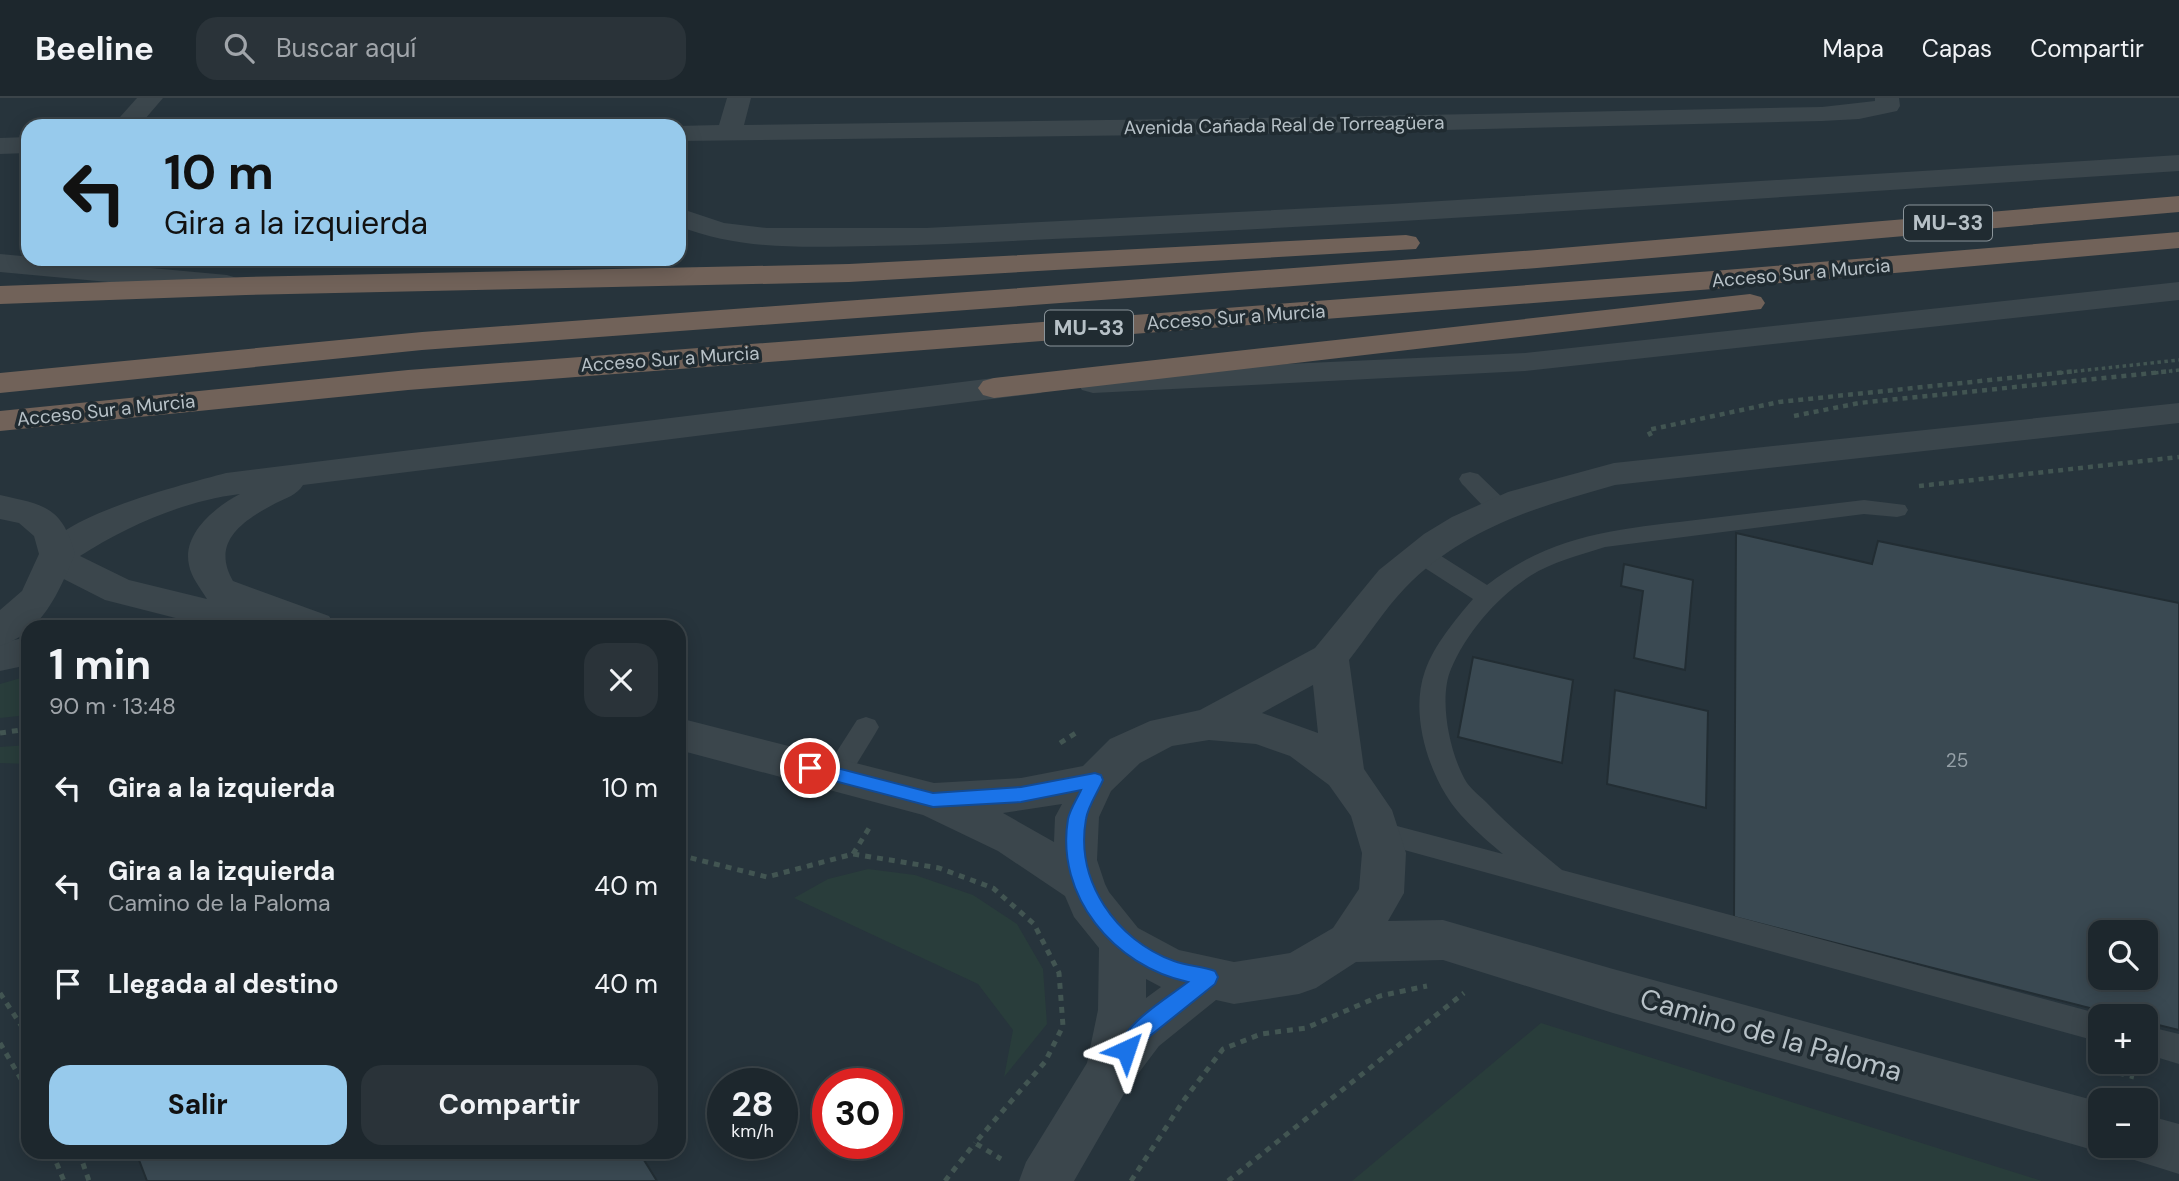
<!DOCTYPE html>
<html lang="es">
<head>
<meta charset="utf-8">
<style>
  :root { --surface:#1d272d; --page:#2a3339; --text:#f1f3f6; --muted:#a0a5aa; --line:#3b4449; --accent:#97caec }
  body { margin:0; font-family:"DM Sans",sans-serif; background:var(--page); color:var(--text); height:100vh; display:flex; flex-direction:column; font-size:26px; white-space:nowrap }
  * { box-sizing:border-box; margin:0 }
  p { font-size:23px; color:var(--muted) }
  .icon { flex:none; width:38px; height:38px; fill:none; stroke:currentColor; stroke-width:2; stroke-linecap:round; stroke-linejoin:round }
  .map { position:relative; flex:1; overflow:hidden }
  .details { position:absolute; left:21px; top:522px; width:665px; height:539px; display:flex; flex-direction:column; background:var(--surface); border-radius:21px; box-shadow:0 4px 18px #0003,0 0 0 2px var(--line) }
  .details>* { flex:none }
  .guide { position:absolute; left:21px; top:21px; width:665px; height:147px; border-radius:21px; box-shadow:0 4px 18px #0003,0 0 0 2px var(--line); background:#97caec; color:#111; overflow:hidden }
  .buttons { position:absolute; left:2088px; top:822px; display:grid; gap:14px }
  .buttons a { display:grid; place-items:center; width:70px; height:70px; border-radius:14px; background:var(--surface); box-shadow:0 4px 18px #0003,0 0 0 2px var(--line); font-size:35px }
  .speed { position:absolute; left:707px; top:970px; display:flex; gap:14px; font-size:35px; font-weight:700; text-align:center }
  .speed>* { display:grid; place-content:center; width:91px; height:91px; border-radius:50%; background:var(--surface); box-shadow:0 4px 18px #0003,0 0 0 2px var(--line); line-height:1 }
  .speed small { font-size:18px; font-weight:400 }
  .speed .limit { border:10px solid #d22; background:#fff; color:#111 }
  .pin { position:absolute; display:grid; place-items:center; width:60px; height:60px; color:#fff; margin:-30px; border:4px solid #fff; border-radius:50%; box-shadow:0 2px 7px #0007 }
  .me { position:absolute; width:77px; margin:-38px; rotate:42deg; stroke-linejoin:round; filter:drop-shadow(0 0 5px #0008) }
  .turn { display:flex; align-items:center; gap:24px; height:147px; padding:0 28px; font-size:32px }
  .turn .icon { width:91px; height:91px; stroke-width:2.5 }
  .turn b { display:block; font-size:49px; line-height:60px }
  .round { display:grid; place-items:center; flex:none; width:74px; height:74px; border-radius:21px; background:var(--page) }
  .summary { display:flex; align-items:center; justify-content:space-between; height:119px; padding:0 28px }
  h1 { font-size:42px; font-weight:700; line-height:52px }
  .cta { display:flex; gap:14px; margin-top:auto; padding:14px 28px }
  .cta a { flex:1; height:80px; border-radius:21px; background:var(--accent); color:#111; font-size:28px; font-weight:700; line-height:80px; text-align:center }
  .cta a+a { background:var(--page); color:var(--text) }
  ul { padding:0; list-style:none }
  li { display:flex; align-items:center; gap:21px; height:98px; padding:0 28px }
  li div { flex:1 }
  li b { display:block; font-size:26px }
  li em { font-style:normal }
  header { display:flex; align-items:center; gap:42px; box-sizing:border-box; height:98px; padding:0 35px; background:var(--surface); border-bottom:2px solid var(--line) }
  header strong { font-size:33px }
  nav { display:flex; gap:38px; margin-inline-start:auto; font-size:24px }
  .search { width:490px; height:63px; background:var(--page); display:flex; align-items:center; gap:18px; box-sizing:border-box; padding:0 24px; border-radius:21px; color:var(--muted); font-size:26px }
  .map>svg:first-child { display:block }
</style>
</head>
<body>
<header>
<strong>Beeline</strong>
<div class="search"><svg class="icon" aria-label="search" viewBox="0 0 24 24"><circle cx="10" cy="10" r="6"/><path d="M15 15l6 6"/></svg>Buscar aquí</div>
<nav><a>Mapa</a><a>Capas</a><a>Compartir</a></nav>
</header>
<div class="map">
<svg width="2179" height="1083" viewBox="0 0 2179 1083">
  <rect width="100%" height="100%" fill="#27343c"/>
  <!-- green -->
  <g fill="#293d3b">
    <polygon points="28,578 28,617 0,620 0,586"/>
    <polygon points="28,647 28,666 0,665 0,649"/>
    <polygon points="868,771 915,777 973,797 1017,826 1043,871 1047,926 1004,979 1013,932 978,886 794,800 828,781"/>
    <polygon points="1541,925 2042,1083 1352,1083"/>
  </g>
  <!-- building -->
  <g fill="#3a4952" stroke="#222d33" stroke-width="2" fill-rule="evenodd">
    <path d="M1736 435 1872 466 1878 443 2179 505V932L2146 924V919H2125L1734 819ZM2100 835H2146V880H2100Z"/>
    <polygon points="1624,466 1693,482 1685,572 1634,560 1643,493 1621,488"/>
    <polygon points="1473,559 1573,582 1562,665 1458,639"/>
    <polygon points="1615,592 1708,613 1706,710 1607,686"/>
    <polygon points="136,1054 639,1054 657,1083 147,1083"/>
  </g>
  <g fill="none" stroke-linecap="round" stroke-linejoin="round">
    <!-- path-far2 -->
    <g stroke="#425552" stroke-width="3.5" stroke-dasharray="3.5 3.5" stroke-linecap="butt">
      <polyline points="2060,275 2179,262"/>
      <polyline points="2155,275 2179,272"/>
    </g>
    <!-- path-far1 -->
    <g stroke="#425552" stroke-width="4.5" stroke-dasharray="5 5" stroke-linecap="butt">
      <polyline points="1794,318 1859,305 2172,273"/>
      <polyline points="1651,338 1648,332 1779,304 2077,273"/>
      <polyline points="1919,388 2179,359"/>
    </g>
    <!-- path -->
    <g stroke="#425552" stroke-width="5" stroke-dasharray="6 6" stroke-linecap="butt">
      <polyline points="0,635 28,631"/>
      <polyline points="1060,645 1079,633"/>
      <polyline points="853,756 871,727"/>
      <polyline points="679,757 767,779 853,756 939,770 993,790 1034,826 1059,875 1063,928 1045,964 975,1045 1001,1061"/>
      <polyline points="0,895 28,938"/>
      <polyline points="0,945 28,993"/>
      <polyline points="2095,969 2134,979"/>
      <polyline points="52,1054 64,1083"/>
      <polyline points="79,1054 89,1083"/>
      <polyline points="945,1083 975,1045"/>
      <polyline points="1131,1083 1184,1002 1223,951 1261,936 1306,930 1380,898 1427,888"/>
      <polyline points="1228,1083 1464,895"/>
    </g>
    <!-- service -->
    <g fill="#3b464c" fill-rule="evenodd">
      <path d="M1470 374 1478 376 1508 405 1511 410 1508 415C1489 421 1475 398 1462 386L1459 381 1462 376Z"/>
      <path d="M1864 402 1905 407 1908 412 1905 417 1897 419 1864 416 1605 449C1580 457 1552 464 1530 478 1497 499 1466 535 1451 571 1438 601 1450 658 1467 685 1472 692 1480 698 1486 704 1510 729 1535 750 1562 772L2100 916 2108 919H2100V944L1368 742 1364 734 1368 726 1378 723 1503 756C1484 740 1459 719 1446 697 1425 663 1411 612 1425 573 1434 547 1456 521 1473 501L1414 463 1410 457 1414 451 1422 449 1430 451 1487 487C1555 434 1622 431 1704 421 1757 415 1811 408 1864 402Z"/>
      <polygon points="866,619 875,622 879,629 875,636 845,685 836,688 827,685 823,677 827,669 857,622"/>
      <polygon points="2146,928 2179,936 2179,966 2146,956"/>
    </g>
    <!-- minor -->
    <g fill="#3b464c" fill-rule="evenodd">
      <polygon points="137,0 163,0 139,28 112,28"/>
      <polygon points="727,0 751,0 744,27 1319,19 1822,9 1875,3 1875,0 1899,0 1900,8 1897,13 1859,21 1822,23 1319,35 679,43 679,28 677,28 719,27"/>
      <polygon points="28,39 28,55 0,56 0,40"/>
      <path d="M2179 57V73C1819 96 1460 122 1100 139 1024 142 949 147 873 148 808 149 740 153 679 128V110L724 125 767 130H926L1392 106Z"/>
      <polygon points="2179,184 2179,202 1525,273 1093,295 1082,292 1077,285 1082,278 1093,275 1525,255"/>
      <path d="M1030 278 1041 281 1046 288 1041 295 303 387C297 397 286 400 276 405 244 422 210 443 233 483L329 518 335 528H207L105 502 44 471 39 462C46 420 186 386 226 375L994 280ZM240 396C215 409 182 436 189 467 191 479 201 491 207 501L129 482 80 458C127 428 183 403 240 396Z"/>
      <path d="M2179 305V325L1615 387C1537 409 1464 430 1405 490 1384 512 1367 539 1349 562L1364 671 1392 712 1406 755 1404 795 1388 823 1443 822 1613 871 2100 1004V1048H2114L2100 1054 1613 915 1443 862 1356 864 1316 890 1299 896 1234 906 1216 902 1159 948 1128 989 1074 1083H1019L1026 1064 1087 965 1098 912 1099 850 1074 819 1065 798 998 753 923 717 679 652V620L934 685 1021 680 1083 668 1110 641 1150 623 1200 612 1315 550 1379 472 1424 436 1452 419 1508 394 1614 365ZM1313 587 1318 635 1262 615ZM1209 642 1256 646 1290 658 1329 687 1351 718 1362 755 1359 791 1333 830 1290 855 1234 864 1179 852 1138 830 1109 794 1105 786 1097 762 1099 719 1111 693 1140 665 1172 648ZM1062 706 1055 719 1054 744 1003 715ZM1146 881 1161 889 1146 900Z"/>
      <polygon points="28,539 28,567 0,573 0,545"/>
      <polygon points="2146,1017 2179,1026 2179,1076 2128,1060 2123,1048 2146,1048"/>
    </g>
    <!-- tertiary -->
    <g fill="#3b464c" fill-rule="evenodd">
      <polygon points="0,156 227,177 237,180 242,186 237,192 227,195 0,174"/>
      <path d="M0 397C44 407 62 408 75 456 59 494 42 535 0 548V512L22 493 39 456 34 438 19 425 0 421Z"/>
    </g>
    <!-- motorway -->
    <g fill="#716259" fill-rule="evenodd">
      <polygon points="2179,98 2179,114 1537,170 422,252 0,295 0,275 422,234 1537,152"/>
      <polygon points="2179,134 2179,150 1713,191 408,292 0,333 0,313 408,272 1713,173"/>
      <polygon points="1406,137 1416,139 1420,145 1416,151 849,184 246,197 0,206 0,188 246,179 849,166"/>
      <polygon points="1750,196 1761,199 1765,205 1761,211 994,300 983,297 978,290 983,283 994,280"/>
    </g>
  </g>
  <!-- route -->
  <path fill="#1a73e8" stroke="#114b97" stroke-width="2" d="M810 663 933 695 1021 689 1095 675 1101 677 1103 682C1098 694 1088 708 1086 721 1075 783 1116 842 1174 863 1187 868 1202 868 1215 873L1218 879 1215 886 1150 938 1133 959 1126 961 1119 959 1116 952C1129 922 1163 903 1188 884 1114 868 1055 798 1068 721 1070 711 1077 701 1081 692L1021 704 933 709 804 675 801 670 804 665Z"/>
  <g text-anchor="middle" dominant-baseline="central" stroke-width="7" stroke-linejoin="round" paint-order="stroke">
    <!-- far-street labels -->
    <g font-size="19" fill="#b7c1c7" stroke="#202b31">
      <text transform="translate(1284 27) rotate(-1)">Avenida Cañada Real de Torreagüera</text>
      <text transform="translate(1801 175) rotate(-5)">Acceso Sur a Murcia</text>
      <text transform="translate(1236 219) rotate(-4)">Acceso Sur a Murcia</text>
      <text transform="translate(670 261) rotate(-4)">Acceso Sur a Murcia</text>
      <text transform="translate(106 312) rotate(-6)">Acceso Sur a Murcia</text>
    </g>
    <!-- number labels -->
    <g font-size="19" fill="#96a1a8">
      <text x="1957" y="662">25</text>
    </g>
    <!-- shield labels -->
    <g fill="#202b31" stroke="#8a949a" stroke-width="2">
      <rect x="1904" y="107.5" width="88" height="35" rx="5"/>
      <rect x="1045" y="212.5" width="88" height="35" rx="5"/>
    </g>
    <g font-size="21" font-weight="bold" fill="#b7c1c7">
      <text x="1948" y="125">MU-33</text>
      <text x="1089" y="230">MU-33</text>
    </g>
    <!-- near-street labels -->
    <g font-size="28" fill="#b7c1c7" stroke="#202b31">
      <text transform="translate(1771 937) rotate(16)">Camino de la Paloma</text>
    </g>
  </g>
</svg>
<div class="buttons">
<a><svg class="icon" aria-label="search" viewBox="0 0 24 24"><circle cx="10" cy="10" r="6"/><path d="M15 15l6 6"/></svg></a>
<a>+</a>
<a>−</a>
</div>
<div class="speed"><div>28<small>km/h</small></div><div class="limit">30</div></div>
<div class="pin" style="left:810px;top:670px;background:#d93025"><svg class="icon" aria-label="arrive" viewBox="0 0 24 24"><path d="M6 21V4h12l-3 4 3 4H6"/></svg></div>
<svg class="me" style="left:1126px;top:952px" viewBox="-20 -20 40 40"><path d="M0-17L14 15 0 8-14 15z" fill="#1a73e8" stroke="#fff" stroke-width="4"/></svg>
<div class="guide">
<div class="turn"><svg class="icon" aria-label="left" viewBox="0 0 24 24"><path d="M17 20v-9H6M10 6l-5 5 5 5"/></svg><div><b>10 m</b>Gira a la izquierda</div></div>
</div>
<section class="details">
<div class="summary"><div><h1>1 min</h1><p>90 m · 13:48</p></div><a class="round"><svg class="icon" aria-label="close" viewBox="0 0 24 24"><path d="M6 6l12 12M18 6L6 18"/></svg></a></div>
<ul>
<li><svg class="icon" aria-label="left" viewBox="0 0 24 24"><path d="M17 20v-9H6M10 6l-5 5 5 5"/></svg><div><b>Gira a la izquierda</b></div><em>10 m</em></li>
<li><svg class="icon" aria-label="left" viewBox="0 0 24 24"><path d="M17 20v-9H6M10 6l-5 5 5 5"/></svg><div><b>Gira a la izquierda</b><p>Camino de la Paloma</p></div><em>40 m</em></li>
<li><svg class="icon" aria-label="arrive" viewBox="0 0 24 24"><path d="M6 21V4h12l-3 4 3 4H6"/></svg><div><b>Llegada al destino</b></div><em>40 m</em></li>
</ul>
<div class="cta"><a>Salir</a><a>Compartir</a></div>
</section>
</div>
</body>
</html>
